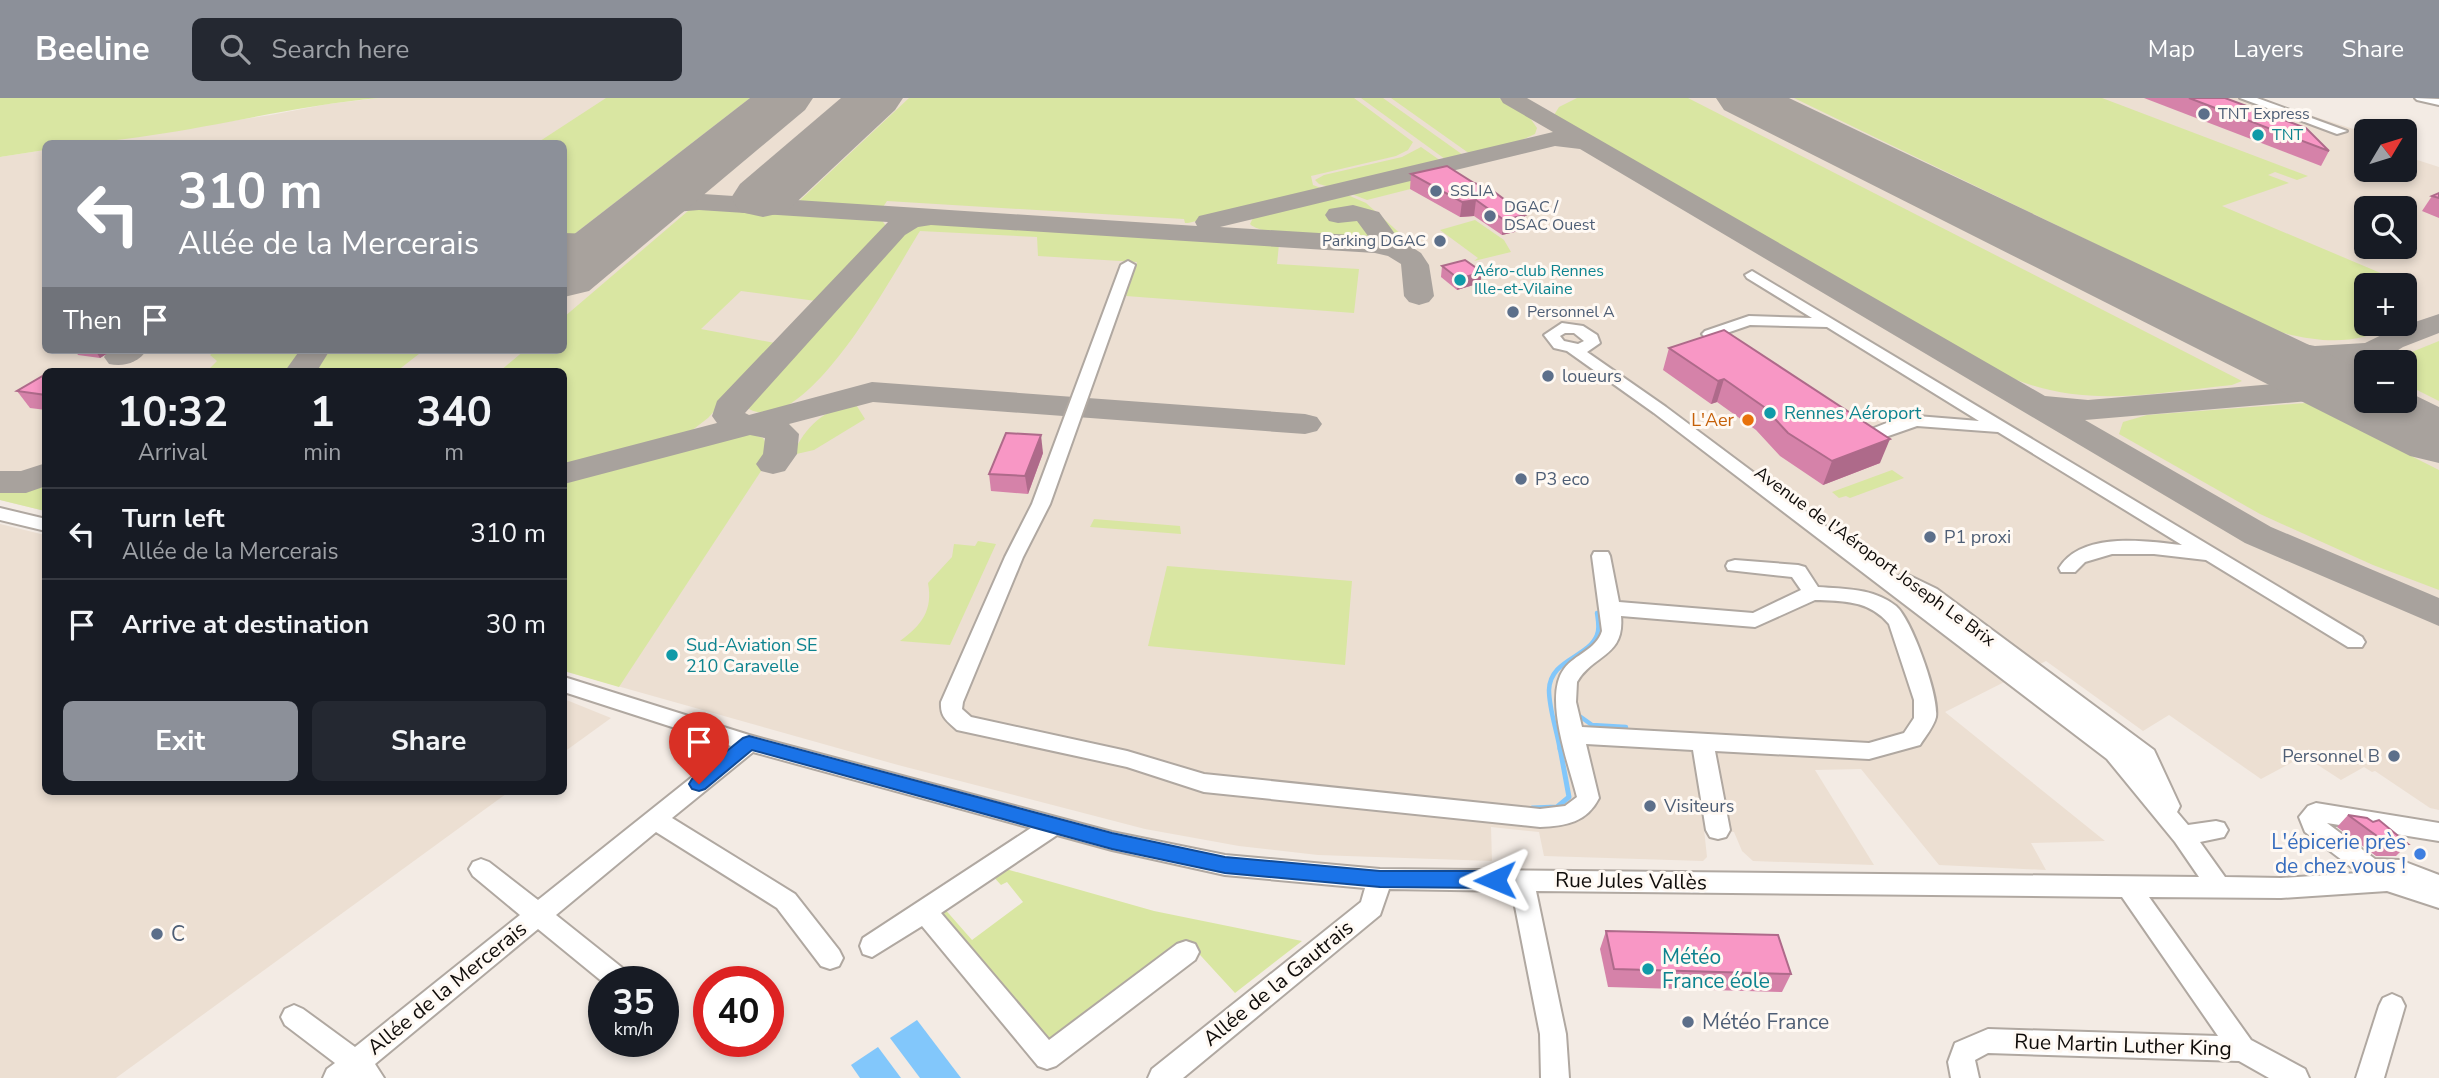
<!DOCTYPE html>
<html lang="en">
<head>
<meta charset="utf-8">
<style>
  :root { --surface:#171b24; --page:#242831; --text:#f1f3f6; --muted:#9ea1a6; --line:#363941; --accent:#8c9099 }
  body { margin:0; font-family:"Nunito Sans",sans-serif; background:var(--page); color:var(--text); height:100vh; display:flex; flex-direction:column; font-size:26px; white-space:nowrap }
  * { box-sizing:border-box; margin:0 }
  p { font-size:23px; color:var(--muted) }
  .icon { flex:none; width:38px; height:38px; fill:none; stroke:currentColor; stroke-width:2; stroke-linecap:round; stroke-linejoin:round }
  .map { position:relative; flex:1; overflow:hidden }
  .sheet { position:absolute; left:42px; top:270px; width:525px; height:427px; display:flex; flex-direction:column; background:var(--surface); border-radius:10px; box-shadow:0 4px 10px #0003 }
  .sheet>* { flex:none }
  .hud { position:absolute; left:42px; top:42px; width:525px; height:214px; border-radius:10px; box-shadow:0 4px 10px #0003; background:#8c9099; color:#fff; overflow:hidden }
  .needle { width:46px; rotate:52deg }
  .controls { position:absolute; left:2354px; top:21px; display:grid; gap:14px }
  .controls a { display:grid; place-items:center; width:63px; height:63px; border-radius:10px; background:var(--surface); box-shadow:0 4px 10px #0003; font-size:35px }
  .speed { position:absolute; left:588px; top:868px; display:flex; gap:14px; font-size:35px; font-weight:700; text-align:center }
  .speed>* { display:grid; place-content:center; width:91px; height:91px; border-radius:50%; background:var(--surface); box-shadow:0 4px 10px #0003; line-height:1 }
  .speed small { font-size:18px; font-weight:400 }
  .speed .limit { border:10px solid #d22; background:#fff; color:#111 }
  .pin { position:absolute; display:grid; place-items:center; width:60px; height:60px; color:#fff; margin:-72px -30px; border-radius:50% 50% 50% 0; rotate:-45deg; box-shadow:0 0 7px #0007 }
  .pin .icon { rotate:45deg }
  .me { position:absolute; width:77px; margin:-38px; rotate:269deg; stroke-linejoin:round; filter:drop-shadow(0 0 5px #0008) }
  .turn { display:flex; align-items:center; gap:24px; height:147px; padding:0 21px; font-size:32px }
  .turn .icon { width:91px; height:91px; stroke-width:2.5 }
  .turn b { display:block; font-size:49px; line-height:60px }
  .then { display:flex; align-items:center; height:66px; padding:0 21px; background:#0003; gap:14px; font-size:26px }
  .eta { display:flex; justify-content:space-evenly; align-items:center; height:119px; text-align:center }
  .eta b { font-size:42px; font-weight:700; line-height:49px }
  .primary-button { display:flex; gap:14px; margin-top:auto; padding:14px 21px }
  .primary-button a { flex:1; height:80px; border-radius:10px; background:var(--accent); color:#fff; font-size:28px; font-weight:700; line-height:80px; text-align:center }
  .primary-button a+a { background:var(--page); color:var(--text) }
  ul { padding:0; list-style:none }
  li { display:flex; align-items:center; gap:21px; height:91px; padding:0 21px; border-top:2px solid var(--line) }
  li div { flex:1 }
  li b { display:block; font-size:26px }
  li em { font-style:normal }
  header { display:flex; align-items:center; gap:42px; box-sizing:border-box; height:98px; padding:0 35px; background:var(--accent); color:#fff }
  header strong { font-size:33px }
  nav { display:flex; gap:38px; margin-inline-start:auto; font-size:24px }
  .search { width:490px; height:63px; background:var(--page); display:flex; align-items:center; gap:18px; box-sizing:border-box; padding:0 24px; border-radius:10px; color:var(--muted); font-size:26px }
  .map>svg:first-child { display:block }
</style>
</head>
<body>
<header>
<strong>Beeline</strong>
<div class="search"><svg class="icon" aria-label="search" viewBox="0 0 24 24"><circle cx="10" cy="10" r="6"/><path d="M15 15l6 6"/></svg>Search here</div>
<nav><a>Map</a><a>Layers</a><a>Share</a></nav>
</header>
<div class="map">
<svg width="2439" height="980" viewBox="0 0 2439 980">
  <rect width="100%" height="100%" fill="#f3ebe4"/>
  <!-- built -->
  <g fill="#ecdfd2" fill-rule="evenodd">
    <path d="M379 0H2256L2366 35V72H2404L2405 58 2439 69V712L2430 710 2375 673 2372 674 2364 669 2341 682 2304 658 2261 681 2169 617 2143 633 2046 563 1945 614 2105 743 2031 745 2046 772 1939 767 1861 671 1815 672 1874 767 1753 763 1742 753 1734 734 1704 731 1707 759 1703 763 1544 758 1539 734 1491 729 1492 763 1318 757 1239 748 1145 731 898 667 564 573V273H46L45 413 0 402V59L45 52 46 252H564V46L86 45 271 17 328 6ZM2366 110H2404V149H2366ZM2366 187H2404V226H2366ZM2366 264H2404V303H2366Z"/>
    <polygon points="0,426 45,437 46,693 510,693 116,980 0,980"/>
    <polygon points="564,601 611,620 564,654"/>
  </g>
  <!-- green -->
  <g fill="#d9e6a2">
    <path d="M0 0H379C268 10 158 46 46 46L45 52 0 59Z"/>
    <polygon points="606,0 750,0 564,144 564,46 537,45"/>
    <polygon points="909,0 1354,0 1413,44 1408,52 1396,58 1311,78 1313,87 1326,92 1188,125 1185,125 1184,121 887,103 881,112 795,107"/>
    <polygon points="1361,0 1383,0 1463,57 1445,61"/>
    <polygon points="1391,0 1499,0 1528,17 1537,30 1535,36 1513,46 1470,56"/>
    <path d="M1577 0H1688L2242 283 2232 287C2143 296 2072 314 1989 269L1554 17 1559 9Z"/>
    <path d="M1794 0H2102L2308 78 2297 82 2275 74 2268 77 2289 85 2222 108 2383 176 2399 187H2366V226H2398C2353 248 2323 245 2275 233Z"/>
    <polygon points="1421,49 1441,63 1333,90 1319,86 1315,82 1324,77 1402,59"/>
    <polygon points="1447,71 1458,79 1367,102 1349,95"/>
    <path d="M1343 95 1366 105 1403 138C1379 140 1263 141 1250 126L1253 120 1263 115Z"/>
    <polygon points="695,107 876,119 881,121 886,128 816,203 741,193 701,231 775,245 708,320 686,337 564,369 564,273 500,273 525,252 564,252 564,219"/>
    <polygon points="1475,122 1504,142 1511,154 1474,163 1478,160 1440,132"/>
    <path d="M942 125 1279 146 1277 166 1359 171 1354 215 1126 198 1137 164 1038 158 1037 139 920 133C895 172 806 342 749 311L751 303 904 134 920 126Z"/>
    <polygon points="2439,243 2439,303 2405,286 2404,264 2394,264 2397,260"/>
    <polygon points="217,252 305,252 305,257 291,273 207,273 217,263 210,257"/>
    <polygon points="325,252 424,252 397,273 308,273"/>
    <path d="M855 305 865 321 814 352 792 357C807 327 822 313 855 305Z"/>
    <polygon points="2306,305 2439,372 2439,492 2373,467 2260,416 2119,336 2123,324 2147,317"/>
    <polygon points="737,335 751,336 763,340 770,352 769,361 619,589 564,573 564,382"/>
    <polygon points="1892,372 1904,380 1850,400 1846,398 1839,400 1832,394"/>
    <polygon points="45,380 45,413 0,402 0,392 16,391"/>
    <polygon points="1094,421 1180,428 1181,436 1090,429"/>
    <path d="M978 443 996 446 950 547 900 543C922 527 933 512 928 485L952 459 954 446 975 448Z"/>
    <polygon points="1167,468 1352,483 1345,567 1148,548"/>
    <polygon points="999,769 1154,813 1302,843 1235,895 1190,846 1047,950 933,816 943,809 972,842 1023,804 1007,784 1001,787 991,776"/>
  </g>
  <!-- water -->
  <g fill="#82c7fb">
    <polygon points="917,922 961,980 920,980 890,940"/>
    <polygon points="878,949 901,980 860,980 851,967"/>
  </g>
  <g fill="none" stroke-linecap="round" stroke-linejoin="round">
    <!-- stream-far1 -->
    <g stroke="#82c7fb" stroke-width="4.5">
      <polyline points="1578,617 1592,627 1626,629"/>
      <path d="M1560 652C1557 633 1549 611 1549 592 1550 561 1588 560 1597 537 1600 530 1598 522 1597 515"/>
    </g>
    <!-- stream -->
    <polyline stroke="#82c7fb" stroke-width="5" points="1532,710 1557,709 1569,699 1560,650"/>
    <!-- taxiway -->
    <g fill="#a8a29d" fill-rule="evenodd">
      <polygon points="1500,0 1527,0 2045,298 2088,302 2309,283 2366,296 2366,303 2384,303 2434,326 2439,333 2434,340 2422,343 2353,312 2309,303 2085,322 2271,429 2439,500 2439,528 2245,445 1580,51 1555,48 1220,129 1368,138 1357,123 1338,125 1329,123 1325,117 1329,111 1353,107 1379,114 1398,140 1421,155 1429,167 1434,198 1429,204 1419,207 1409,204 1404,198 1401,166 1388,158 1375,155 931,127 918,129 905,137 745,315 749,317 872,284 1305,316 1317,319 1322,326 1317,333 1305,336 873,304 789,326 799,336 797,356 785,373 773,376 761,373 756,366 763,356 765,340 750,337 564,386 564,365 717,325 712,318 717,303 888,124 699,112 675,114 640,124 631,122 627,116 631,110 671,98 668,93 676,76 685,73 694,76 698,81 694,93 703,96 1197,128 1195,124 1199,118 1553,34 1503,5"/>
      <path d="M617 127 627 129 631 135C617 155 585 152 564 151V135L592 136Z"/>
      <path d="M2155 192 2271 240 2315 248 2365 245 2394 231 2439 216V235L2403 249 2379 264H2366V279L2358 281 2347 279 2342 272 2345 267C2273 271 2207 238 2145 207L2140 201 2145 195Z"/>
      <path d="M109 252H147C138 265 124 269 109 266L104 259Z"/>
      <polygon points="300,252 330,252 317,273 285,273"/>
      <polygon points="46,365 46,388 26,395 0,395 0,373 21,373"/>
    </g>
    <!-- runway -->
    <g fill="#a8a29d" fill-rule="evenodd">
      <polygon points="750,0 813,0 805,12 589,193 564,199 564,144"/>
      <polygon points="841,0 903,0 895,12 786,114 763,119 740,114 731,100 740,86"/>
      <polygon points="1716,0 1789,0 2366,274 2366,303 2404,303 2404,292 2439,309 2439,365 2410,358 1724,12"/>
    </g>
    <defs>
      <g id="minor">
        <polygon points="2240,0 2257,0 2347,33 2337,36"/>
        <polygon points="2415,0 2439,1 2439,7 2417,2"/>
        <path d="M1128 163 1135 167 1050 406 1023 459 963 604 962 611 971 619 1127 653 1204 676 1540 711 1565 708 1577 699C1569 667 1543 599 1564 571 1575 556 1596 552 1602 533L1592 458 1594 454H1608L1610 458 1619 504 1753 515 1801 492 1792 479 1728 472 1726 468 1728 464 1735 462 1798 467 1805 469 1818 489C1845 491 1873 490 1896 508 1912 522 1939 598 1936 619 1934 628 1925 639 1920 647L1869 661 1715 653 1730 732 1726 739 1718 741 1710 739 1706 732 1693 652 1586 646 1599 700C1587 724 1566 728 1540 729L1204 694 1127 669 957 632C947 623 940 619 941 604L1005 459 1032 406 1121 167ZM1815 502C1843 503 1869 502 1889 526L1914 602V620L1904 635 1869 645 1582 629 1576 604 1577 584C1593 556 1625 559 1621 518L1755 529Z"/>
        <path d="M1752 173 2362 539 2365 544 2362 549H2348L2206 462 2154 456H2112L2085 464 2075 474H2061L2059 470C2082 433 2145 443 2182 447L1998 334 1917 328 1871 344H1859L1857 340 1859 336 1894 322 1917 318 1979 323 1827 229 1750 227 1715 239H1705L1702 236 1705 233 1749 218 1812 220 1747 180 1745 177Z"/>
        <path d="M1562 225 1583 228 1597 237 1600 245 1587 254 1666 309 1895 480 1904 475 1937 491 2154 652 2180 708 2177 714 2188 727 2216 723 2224 725 2228 732 2224 739 2200 744 2225 779 2281 780 2359 775 2305 734 2299 719 2308 708 2316 705 2439 725V743L2327 725 2375 761 2400 762 2439 777V810L2387 793 2281 800 2149 799 2251 942 2305 971 2309 980H2269L2239 963 1988 955 1975 962 1979 980H1951L1948 964 1955 945 1988 931 2218 938 2122 799 1536 793 1566 936 1569 980H1541L1540 936 1512 793 1389 791 1380 817 1183 980H1148L1152 971 1361 804 1365 790 1225 777 1112 752 1057 737 941 815 1049 942 1177 846 1186 843 1195 846 1199 854 1195 862 1056 968 1047 971 1038 968 922 828 872 859 863 856 860 848 863 840 1031 730 753 654 672 720 795 796 839 852 843 860 839 868 830 871 821 868 777 810 656 734 556 817 630 876 634 884 604 885 538 831 375 966 384 980H323L327 971 335 965 285 927 281 919 285 911 294 907 303 911 355 949 520 817 473 778 469 771 473 764 481 761 489 764 538 802 731 648 564 594V579L749 637 1112 734 1225 757 1380 771 2199 779 2175 744 2107 661 1654 315 1567 253 1554 250 1544 237ZM1565 235H1574L1584 243 1578 246 1564 243 1560 238Z"/>
        <polygon points="0,410 46,421 46,433 0,422"/>
        <polygon points="2392,896 2401,900 2405,908 2384,980 2356,980 2379,908 2383,900"/>
      </g>
    </defs>
    <!-- minor casing -->
    <use href="#minor" stroke="#b0a8a1" stroke-width="4"/>
    <!-- minor -->
    <use href="#minor" fill="#fff" fill-rule="evenodd"/>
  </g>
  <!-- wall -->
  <g fill="#d582a9">
    <polygon points="2144,0 2225,0 2329,53 2321,68"/>
    <polygon points="1411,76 1525,117 1523,132 1502,137 1474,118 1460,119 1410,91"/>
    <polygon points="2439,95 2439,120 2422,113 2432,98"/>
    <polygon points="1442,168 1482,174 1480,185 1457,192 1441,179"/>
    <polygon points="1669,250 1880,365 1823,387 1780,358 1756,332 1717,304 1711,306 1663,272"/>
    <polygon points="75,252 113,252 100,260 78,257"/>
    <polygon points="46,276 46,312 30,310 17,293"/>
    <polygon points="1043,355 1028,396 991,393 989,376"/>
    <polygon points="2348,717 2408,746 2396,758 2376,758 2337,729"/>
    <polygon points="1606,833 1791,876 1782,894 1608,889 1600,851"/>
  </g>
  <!-- shaded-wall -->
  <g fill="#ae6a8a">
    <polygon points="1476,102 1474,118 1460,119 1462,104"/>
    <polygon points="1525,117 1523,132 1502,137 1504,122"/>
    <polygon points="1482,174 1480,185 1457,192 1459,181"/>
    <polygon points="95,252 113,252 100,260"/>
    <polygon points="1724,281 1717,304 1711,306 1718,283"/>
    <polygon points="1041,337 1043,355 1028,396 1025,378"/>
    <polygon points="1890,341 1880,365 1823,387 1832,363"/>
  </g>
  <!-- building -->
  <g fill="#f897c5" stroke="#ae6a8a" stroke-width="2">
    <polygon points="2189,0 2225,0 2306,30 2329,53"/>
    <polygon points="1447,68 1474,85 1489,90 1525,117 1504,122 1476,102 1462,104 1411,76"/>
    <polygon points="2439,95 2439,100 2432,98"/>
    <polygon points="1465,162 1482,174 1459,181 1442,168"/>
    <polygon points="1724,232 1890,341 1832,363 1788,335 1764,309 1724,281 1718,283 1669,250"/>
    <polygon points="70,271 84,273 66,273"/>
    <polygon points="46,276 46,297 17,293"/>
    <polygon points="1006,335 1041,337 1025,378 989,376"/>
    <polygon points="2348,717 2367,720 2373,724 2379,722 2408,746 2388,746"/>
    <polygon points="1606,833 1778,837 1791,876 1614,871"/>
  </g>
  <!-- route -->
  <polygon fill="#1a73e8" stroke="#114b97" stroke-width="2" points="749,638 1112,735 1225,759 1380,773 1495,773 1502,776 1505,782 1502,787 1495,790 1380,789 1225,775 1112,751 752,652 705,691 699,693 692,691 689,686 692,681 743,640"/>
  <!-- markers -->
  <g fill="#5c6f8a" stroke="#fff9f3" stroke-width="2.5">
    <circle cx="2204" cy="16" r="7"/>
    <circle cx="1436" cy="93" r="7"/>
    <circle cx="1490" cy="118" r="7"/>
    <circle cx="1440" cy="143" r="7"/>
    <circle cx="1513" cy="214" r="7"/>
    <circle cx="1548" cy="278" r="7"/>
    <circle cx="1521" cy="381" r="7"/>
    <circle cx="1930" cy="439" r="7"/>
    <circle cx="2394" cy="658" r="7"/>
    <circle cx="1650" cy="708" r="7"/>
    <circle cx="157" cy="836" r="7"/>
    <circle cx="1688" cy="924" r="7"/>
  </g>
  <g fill="#0f9aa8" stroke="#fff9f3" stroke-width="2.5">
    <circle cx="2258" cy="37" r="7"/>
    <circle cx="1460" cy="182" r="7"/>
    <circle cx="1770" cy="315" r="7"/>
    <circle cx="672" cy="557" r="7"/>
    <circle cx="1648" cy="871" r="7"/>
  </g>
  <circle fill="#e8710a" stroke="#fff9f3" stroke-width="2.5" cx="1748" cy="322" r="7"/>
  <circle fill="#3f7fe0" stroke="#fff9f3" stroke-width="2.5" cx="2420" cy="756" r="7"/>
  <g text-anchor="middle" dominant-baseline="central" stroke-width="6" stroke-linejoin="round" paint-order="stroke">
    <!-- far-service labels -->
    <g font-size="16" fill="#4e5e75" stroke="#fff9f3" text-anchor="start">
      <text x="2218" y="16">TNT Express</text>
      <text x="1450" y="93">SSLIA</text>
      <text x="1504" y="109">DGAC /<tspan x="1504" dy="18">DSAC Ouest</tspan></text>
      <text x="1426" y="143" text-anchor="end">Parking DGAC</text>
      <text x="1527" y="214">Personnel A</text>
    </g>
    <!-- far-culture labels -->
    <g font-size="16" fill="#0d838f" stroke="#fff9f3" text-anchor="start">
      <text x="2272" y="37">TNT</text>
      <text x="1474" y="173">Aéro-club Rennes<tspan x="1474" dy="18">Ille-et-Vilaine</tspan></text>
    </g>
    <!-- service labels -->
    <g font-size="18" fill="#4e5e75" stroke="#fff9f3" text-anchor="start">
      <text x="1562" y="278">loueurs</text>
      <text x="1535" y="381">P3 eco</text>
      <text x="1944" y="439">P1 proxi</text>
      <text x="2380" y="658" text-anchor="end">Personnel B</text>
      <text x="1664" y="708">Visiteurs</text>
    </g>
    <!-- culture labels -->
    <g font-size="18" fill="#0d838f" stroke="#fff9f3" text-anchor="start">
      <text x="1784" y="315">Rennes Aéroport</text>
      <text x="686" y="547">Sud-Aviation SE<tspan x="686" dy="21">210 Caravelle</tspan></text>
    </g>
    <!-- food labels -->
    <g font-size="18" fill="#c56008" stroke="#fff9f3" text-anchor="end">
      <text x="1734" y="322">L'Aer</text>
    </g>
    <!-- street labels -->
    <g font-size="18" fill="#0f0c0a" stroke="#fff9f3">
      <text transform="translate(1875 458) rotate(36)">Avenue de l'Aéroport Joseph Le Brix</text>
    </g>
    <!-- near-shop labels -->
    <g font-size="21" fill="#366cbe" stroke="#fff9f3" text-anchor="end">
      <text x="2406" y="744">L'épicerie près<tspan x="2406" dy="24">de chez vous !</tspan></text>
    </g>
    <!-- near-street labels -->
    <g font-size="21" fill="#0f0c0a" stroke="#fff9f3">
      <text transform="translate(1631 783) rotate(1)">Rue Jules Vallès</text>
      <text transform="translate(1278 885) rotate(-39)">Allée de la Gautrais</text>
      <text transform="translate(447 890) rotate(-39)">Allée de la Mercerais</text>
      <text transform="translate(2123 947) rotate(2)">Rue Martin Luther King</text>
    </g>
    <!-- near-service labels -->
    <g font-size="21" fill="#4e5e75" stroke="#fff9f3" text-anchor="start">
      <text x="171" y="836">C</text>
      <text x="1702" y="924">Météo France</text>
    </g>
    <!-- near-culture labels -->
    <g font-size="21" fill="#0d838f" stroke="#fff9f3" text-anchor="start">
      <text x="1662" y="859">Météo<tspan x="1662" dy="24">France éole</tspan></text>
    </g>
  </g>
</svg>
<div class="controls">
<a><svg class="needle" viewBox="-14 -14 28 28"><path d="M0-13l5 13h-10z" fill="#e53935"/><path d="M0 13l5-13h-10z" fill="#9ea1a6"/></svg></a>
<a><svg class="icon" aria-label="search" viewBox="0 0 24 24"><circle cx="10" cy="10" r="6"/><path d="M15 15l6 6"/></svg></a>
<a>+</a>
<a>−</a>
</div>
<div class="speed"><div>35<small>km/h</small></div><div class="limit">40</div></div>
<div class="pin" style="left:699px;top:686px;background:#d93025"><svg class="icon" aria-label="arrive" viewBox="0 0 24 24"><path d="M6 21V4h12l-3 4 3 4H6"/></svg></div>
<svg class="me" style="left:1495px;top:782px" viewBox="-20 -20 40 40"><path d="M0-17L14 15 0 8-14 15z" fill="#1a73e8" stroke="#fff" stroke-width="4"/></svg>
<div class="hud">
<div class="turn"><svg class="icon" aria-label="left" viewBox="0 0 24 24"><path d="M17 20v-9H6M10 6l-5 5 5 5"/></svg><div><b>310 m</b>Allée de la Mercerais</div></div>
<div class="then">Then<svg class="icon" aria-label="arrive" viewBox="0 0 24 24"><path d="M6 21V4h12l-3 4 3 4H6"/></svg></div>
</div>
<section class="sheet">
<div class="eta">
<div><b>10:32</b><p>Arrival</p></div>
<div><b>1</b><p>min</p></div>
<div><b>340</b><p>m</p></div>
</div>
<ul>
<li><svg class="icon" aria-label="left" viewBox="0 0 24 24"><path d="M17 20v-9H6M10 6l-5 5 5 5"/></svg><div><b>Turn left</b><p>Allée de la Mercerais</p></div><em>310 m</em></li>
<li><svg class="icon" aria-label="arrive" viewBox="0 0 24 24"><path d="M6 21V4h12l-3 4 3 4H6"/></svg><div><b>Arrive at destination</b></div><em>30 m</em></li>
</ul>
<div class="primary-button"><a>Exit</a><a>Share</a></div>
</section>
</div>
</body>
</html>
